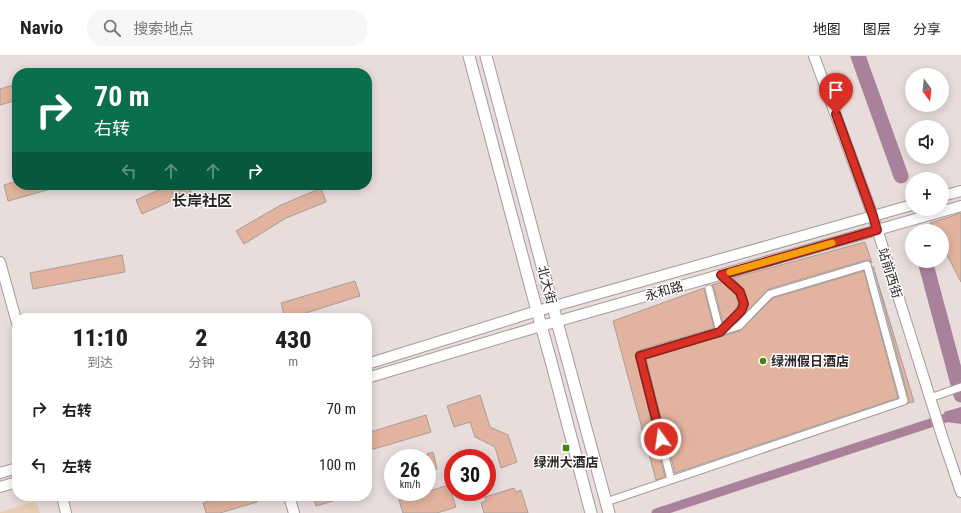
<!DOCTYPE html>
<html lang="zh">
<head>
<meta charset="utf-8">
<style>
  :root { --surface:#fff; --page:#f6f6f6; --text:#222; --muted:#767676; --line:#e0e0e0 }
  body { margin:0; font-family:"Roboto Condensed","Noto Sans SC",sans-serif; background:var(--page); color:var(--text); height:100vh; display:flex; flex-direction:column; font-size:15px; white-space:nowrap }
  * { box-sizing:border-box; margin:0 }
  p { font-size:13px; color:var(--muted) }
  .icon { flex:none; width:22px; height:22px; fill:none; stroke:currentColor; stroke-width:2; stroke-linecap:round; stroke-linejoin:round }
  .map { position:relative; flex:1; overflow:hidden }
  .panel { position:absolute; left:12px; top:257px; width:360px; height:188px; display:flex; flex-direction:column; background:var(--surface); border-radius:16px; box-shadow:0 2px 10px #0003 }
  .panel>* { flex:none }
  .hud { position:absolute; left:12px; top:12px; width:360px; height:122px; border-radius:16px; box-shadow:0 2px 10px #0003; background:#0b6e4f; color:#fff; overflow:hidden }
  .needle { width:26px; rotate:165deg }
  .fabs { position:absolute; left:905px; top:12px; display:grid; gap:8px }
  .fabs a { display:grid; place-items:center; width:44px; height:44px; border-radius:50%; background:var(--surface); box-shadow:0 2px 10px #0003; font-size:20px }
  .speed { position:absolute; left:384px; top:393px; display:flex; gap:8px; font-size:20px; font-weight:700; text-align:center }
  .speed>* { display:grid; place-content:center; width:52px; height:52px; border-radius:50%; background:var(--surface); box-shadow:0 2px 10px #0003; line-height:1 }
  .speed small { font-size:10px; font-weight:400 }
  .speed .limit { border:6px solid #d22; background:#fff; color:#111 }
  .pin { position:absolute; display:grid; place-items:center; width:34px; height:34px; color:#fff; margin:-41px -17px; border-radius:50% 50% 50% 0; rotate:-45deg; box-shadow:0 0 4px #0007 }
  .pin .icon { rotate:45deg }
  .me { position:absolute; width:44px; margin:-22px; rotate:346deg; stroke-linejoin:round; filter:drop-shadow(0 0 3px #0008) }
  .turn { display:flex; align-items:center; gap:14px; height:84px; padding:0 16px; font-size:18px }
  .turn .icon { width:52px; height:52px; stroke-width:2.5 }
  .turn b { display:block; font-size:28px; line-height:34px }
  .lanes { display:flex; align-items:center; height:38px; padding:0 16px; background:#0003; justify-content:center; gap:20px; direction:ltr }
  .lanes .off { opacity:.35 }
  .eta { display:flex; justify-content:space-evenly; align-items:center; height:68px; text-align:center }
  .eta b { font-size:24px; font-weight:800; line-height:28px }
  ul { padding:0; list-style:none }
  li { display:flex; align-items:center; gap:12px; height:56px; padding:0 16px }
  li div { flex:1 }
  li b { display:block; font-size:15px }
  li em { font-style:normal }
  header { display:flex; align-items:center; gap:24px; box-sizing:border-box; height:56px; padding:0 20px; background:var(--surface); border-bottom:1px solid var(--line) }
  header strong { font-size:19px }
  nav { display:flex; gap:22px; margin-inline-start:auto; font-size:14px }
  .search { width:280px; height:36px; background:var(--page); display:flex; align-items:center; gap:10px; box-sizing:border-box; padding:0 14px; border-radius:16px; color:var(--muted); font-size:15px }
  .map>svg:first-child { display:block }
</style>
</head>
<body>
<header>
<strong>Navio</strong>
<div class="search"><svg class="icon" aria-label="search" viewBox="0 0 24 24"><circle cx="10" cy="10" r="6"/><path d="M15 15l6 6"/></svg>搜索地点</div>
<nav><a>地图</a><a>图层</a><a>分享</a></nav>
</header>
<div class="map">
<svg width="961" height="457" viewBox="0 0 961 457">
  <rect width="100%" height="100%" fill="#e9dddc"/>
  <!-- green -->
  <polygon fill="#e7cdb4" points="30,447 34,447 38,449 40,457 0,457 0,456"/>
  <!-- water -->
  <polygon fill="#aa819b" points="961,351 961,368 947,366 944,356"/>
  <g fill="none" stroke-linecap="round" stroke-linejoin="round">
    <!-- canal -->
    <polyline stroke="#aa819b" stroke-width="9" points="656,457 961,357"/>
    <!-- river -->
    <g stroke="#aa819b" stroke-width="15">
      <polyline points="858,0 901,120"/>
      <polyline points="925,205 961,339"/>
    </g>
  </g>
  <!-- building -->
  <g fill="#e2b39e" stroke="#a79d98">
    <polygon points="17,28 17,44 0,49 0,33"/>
    <polygon points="17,125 17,129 57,129 58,131 8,145 4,129"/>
    <polygon points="170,129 188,129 191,136 142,158 136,144"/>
    <polygon points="321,132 326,146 286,162 244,188 236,175 279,150"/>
    <polygon points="961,157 961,226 942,189 942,175 935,175 930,167"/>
    <polygon points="865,186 872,207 869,204 866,204 769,233 746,256 748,249 747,242 742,231 733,222"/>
    <polygon points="122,199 125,216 33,233 30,217"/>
    <polygon points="873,210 914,346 908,347 909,344"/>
    <polygon points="864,215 898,342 675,417 646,302 740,275 773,242"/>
    <polygon points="355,225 360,240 290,262 285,262 281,247"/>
    <polygon points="722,226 734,237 738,244 738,248 734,256 723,267 714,232 712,229"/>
    <polygon points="704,232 714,272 639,294 636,296 635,298 665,421 656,424 613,265"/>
    <polygon points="480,339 490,371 508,379 517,406 501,412 495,391 475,381 470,366 454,371 447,350"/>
    <polygon points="426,359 431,376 367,395 367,377"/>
    <polygon points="433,396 437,413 427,416 427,398"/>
    <polygon points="393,408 393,427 391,427 386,410"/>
    <polygon points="449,429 456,451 437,457 403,457 399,444"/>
    <polygon points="514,432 516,436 521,434 528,457 484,457 481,447 486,445 485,441"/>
    <polygon points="225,440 255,440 257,446 220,457 206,457 203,447"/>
    <polygon points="313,440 343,440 343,442 316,450"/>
  </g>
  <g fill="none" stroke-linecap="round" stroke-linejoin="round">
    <defs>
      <g id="street">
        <path d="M721 219C731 227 749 239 741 254 738 261 728 269 722 274"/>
        <polyline points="709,233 720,276"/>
        <polyline points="930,342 961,331"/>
        <polyline points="606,446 904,345 867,209 770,238 739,270 640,299 671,424"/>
      </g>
      <g id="secondary">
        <polyline points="814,0 873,160 943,383 961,436"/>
        <polyline points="942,140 961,135"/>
        <polyline points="0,206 17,267"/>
        <polyline points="367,308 537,255 912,149"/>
        <polyline points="367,322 541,270 961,150"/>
        <polyline points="0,417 17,412"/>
        <polyline points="0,431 17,426"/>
        <polyline points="62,440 66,457"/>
        <polyline points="289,440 294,457"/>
      </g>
      <g id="primary">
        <polyline points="469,0 537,255 551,305 591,457"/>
        <polyline points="486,0 553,251 609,457"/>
      </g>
    </defs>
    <!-- street casing -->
    <use href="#street" stroke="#a69a99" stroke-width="9"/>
    <!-- secondary casing -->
    <use href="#secondary" stroke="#a69a99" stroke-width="12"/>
    <!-- primary casing -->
    <use href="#primary" stroke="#a69a99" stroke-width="13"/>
    <!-- street -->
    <use href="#street" stroke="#fff" stroke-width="7"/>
    <!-- secondary -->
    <use href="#secondary" stroke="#fff" stroke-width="10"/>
    <!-- primary -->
    <use href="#primary" stroke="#fff" stroke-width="11"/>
  </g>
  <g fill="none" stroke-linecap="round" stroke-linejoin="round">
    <defs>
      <polyline id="route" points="661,383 640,300 720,276 741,255 744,248 740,236 721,219 877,174 873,160 836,58"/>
    </defs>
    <!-- route casing -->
    <use href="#route" stroke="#8d1f18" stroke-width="10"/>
    <!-- route -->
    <use href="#route" stroke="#d93025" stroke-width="7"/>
    <!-- slow -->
    <polyline stroke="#f59e0b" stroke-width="7" points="730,216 832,187"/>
  </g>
  <!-- markers -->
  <g fill="#4c8013" stroke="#fff" stroke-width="1.5">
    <circle cx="763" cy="305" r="4"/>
    <rect x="562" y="388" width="8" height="8" rx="2"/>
  </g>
  <g text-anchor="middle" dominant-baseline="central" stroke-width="3" stroke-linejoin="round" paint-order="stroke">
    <!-- street labels -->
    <g font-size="13" fill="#2b2726" stroke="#fff">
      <text transform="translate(890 217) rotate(73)">站前西街</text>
      <text transform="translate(547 229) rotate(75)">北大街</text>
      <text transform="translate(664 235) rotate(-16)">永和路</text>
    </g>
    <!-- poi labels -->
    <g font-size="13" font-weight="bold" fill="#2b2726" stroke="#fff" text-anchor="start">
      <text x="771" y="305">绿洲假日酒店</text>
      <text x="566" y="406" text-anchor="middle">绿洲大酒店</text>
    </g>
    <!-- quarter labels -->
    <g font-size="15" font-weight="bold" fill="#2b2726" stroke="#fff">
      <text x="202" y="145">长岸社区</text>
    </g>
  </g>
</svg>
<div class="fabs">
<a><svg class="needle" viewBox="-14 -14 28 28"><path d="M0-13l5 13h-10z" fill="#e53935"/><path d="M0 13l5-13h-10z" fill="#767676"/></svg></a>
<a><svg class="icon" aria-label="sound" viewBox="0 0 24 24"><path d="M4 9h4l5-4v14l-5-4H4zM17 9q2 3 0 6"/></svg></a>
<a>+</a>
<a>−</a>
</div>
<div class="speed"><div>26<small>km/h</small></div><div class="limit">30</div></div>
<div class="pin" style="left:836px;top:58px;background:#d93025"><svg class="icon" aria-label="arrive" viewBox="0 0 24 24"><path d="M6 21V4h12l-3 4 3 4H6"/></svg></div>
<svg class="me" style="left:661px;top:383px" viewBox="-20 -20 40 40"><circle r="17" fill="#d93025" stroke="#fff" stroke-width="3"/><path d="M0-11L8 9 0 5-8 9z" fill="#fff"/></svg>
<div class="hud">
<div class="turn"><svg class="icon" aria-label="right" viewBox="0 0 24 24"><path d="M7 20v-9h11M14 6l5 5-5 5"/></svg><div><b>70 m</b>右转</div></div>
<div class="lanes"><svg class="icon off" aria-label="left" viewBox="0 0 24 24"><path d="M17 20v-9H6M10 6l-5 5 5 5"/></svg><svg class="icon off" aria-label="ahead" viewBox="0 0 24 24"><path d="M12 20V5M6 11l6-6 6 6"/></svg><svg class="icon off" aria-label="ahead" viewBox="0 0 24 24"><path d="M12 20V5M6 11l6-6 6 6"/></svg><svg class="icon" aria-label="right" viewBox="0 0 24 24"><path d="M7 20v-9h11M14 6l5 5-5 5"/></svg></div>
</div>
<section class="panel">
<div class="eta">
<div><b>11:10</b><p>到达</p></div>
<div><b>2</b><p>分钟</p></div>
<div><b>430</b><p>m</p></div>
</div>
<ul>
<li><svg class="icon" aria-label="right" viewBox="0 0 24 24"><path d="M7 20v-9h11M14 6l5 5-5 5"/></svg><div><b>右转</b></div><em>70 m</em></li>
<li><svg class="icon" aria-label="left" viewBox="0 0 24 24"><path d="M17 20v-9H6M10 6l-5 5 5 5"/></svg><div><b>左转</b></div><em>100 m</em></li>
</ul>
</section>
</div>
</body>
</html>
